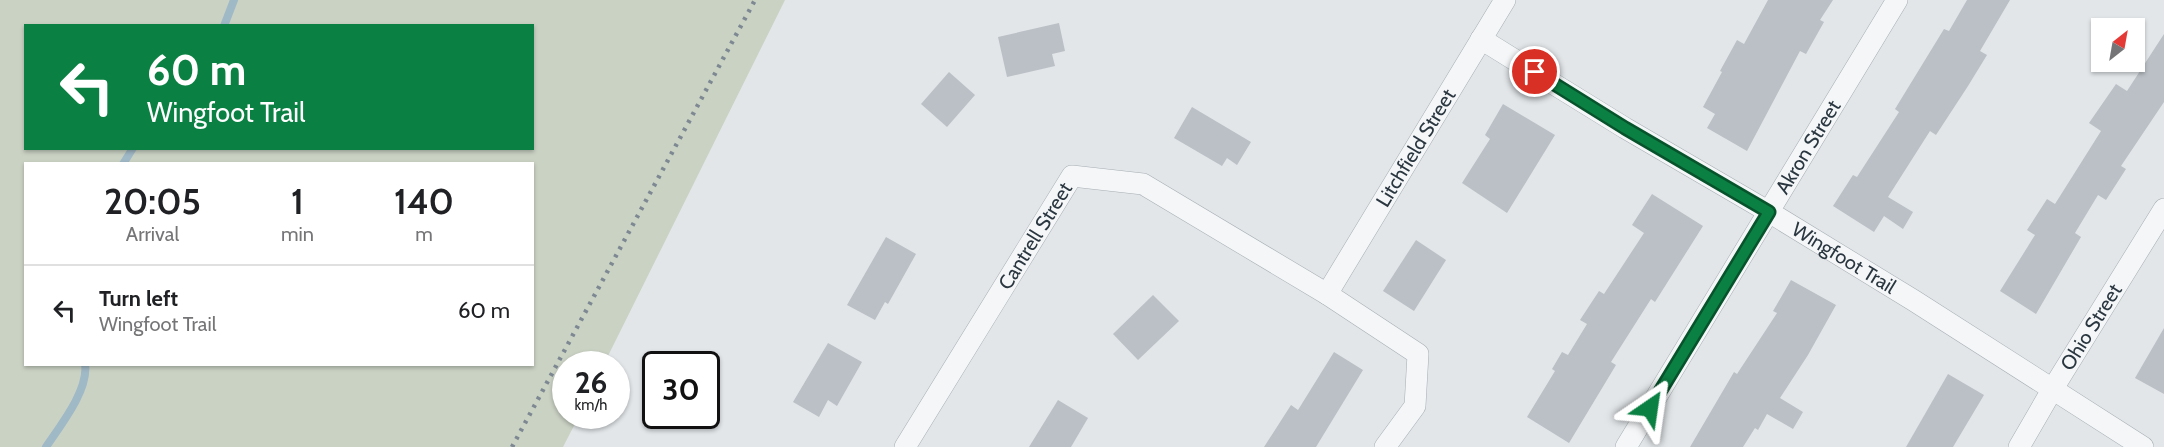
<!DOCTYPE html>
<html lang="en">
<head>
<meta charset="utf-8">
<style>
  :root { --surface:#fff; --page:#f2f2f2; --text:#202124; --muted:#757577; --line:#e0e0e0 }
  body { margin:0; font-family:Cabin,sans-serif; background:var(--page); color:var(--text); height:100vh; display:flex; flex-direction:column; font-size:22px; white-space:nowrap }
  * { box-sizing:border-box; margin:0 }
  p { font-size:20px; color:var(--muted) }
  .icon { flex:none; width:33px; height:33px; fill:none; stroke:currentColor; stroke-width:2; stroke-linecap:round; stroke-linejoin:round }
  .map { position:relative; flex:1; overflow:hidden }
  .side { position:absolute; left:24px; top:162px; width:510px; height:204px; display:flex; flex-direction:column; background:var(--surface); border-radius:0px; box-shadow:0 2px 4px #0004 }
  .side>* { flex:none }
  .banner { position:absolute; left:24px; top:24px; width:510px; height:126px; border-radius:0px; box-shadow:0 2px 4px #0004; background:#0b8043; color:#fff; overflow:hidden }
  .needle { width:39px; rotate:31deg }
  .controls { position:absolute; left:2091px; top:18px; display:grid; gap:12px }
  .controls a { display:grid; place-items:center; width:54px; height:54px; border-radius:0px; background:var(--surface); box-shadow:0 2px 4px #0004; font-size:30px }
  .speed { position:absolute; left:552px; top:351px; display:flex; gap:12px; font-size:30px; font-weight:700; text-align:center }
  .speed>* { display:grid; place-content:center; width:78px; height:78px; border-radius:50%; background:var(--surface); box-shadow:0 2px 4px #0004; line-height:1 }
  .speed small { font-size:15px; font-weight:400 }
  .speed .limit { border:3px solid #111; border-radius:9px; background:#fff; color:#111 }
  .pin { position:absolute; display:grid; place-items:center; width:51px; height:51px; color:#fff; margin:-26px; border:3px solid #fff; border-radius:50%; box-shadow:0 2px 6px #0007 }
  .me { position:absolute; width:66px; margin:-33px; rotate:32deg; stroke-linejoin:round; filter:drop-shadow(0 0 4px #0008) }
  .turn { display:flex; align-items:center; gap:21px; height:126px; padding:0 24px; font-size:27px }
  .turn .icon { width:78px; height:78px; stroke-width:2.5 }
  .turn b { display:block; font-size:42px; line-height:51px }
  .eta { display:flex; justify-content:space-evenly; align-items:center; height:102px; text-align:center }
  .eta b { font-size:36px; font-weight:600; line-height:42px }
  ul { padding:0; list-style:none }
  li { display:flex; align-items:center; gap:18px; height:90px; padding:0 24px; border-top:2px solid var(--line) }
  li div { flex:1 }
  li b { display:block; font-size:22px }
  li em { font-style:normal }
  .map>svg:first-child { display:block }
</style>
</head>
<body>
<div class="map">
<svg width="2164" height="447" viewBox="0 0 2164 447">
  <rect width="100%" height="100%" fill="#e2e6e9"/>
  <!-- green -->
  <path fill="#cad2c4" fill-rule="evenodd" d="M0 0H785L604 364H566V416H579L563 447H0ZM26 26H532V148H26ZM26 164H532V364H26Z"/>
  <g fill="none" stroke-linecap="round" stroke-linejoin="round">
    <!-- stream -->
    <g stroke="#a0b9c6" stroke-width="8">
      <polyline points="224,26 234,0"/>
      <polyline points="123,164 133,148"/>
      <path d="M46 447C60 426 89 390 85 364"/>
    </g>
  </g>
  <!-- building -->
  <g fill="#bac0c6">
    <polygon points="1768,0 1833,0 1820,20 1824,22 1806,54 1800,51 1747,151 1707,128 1715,114 1703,107 1722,72 1720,71 1737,40 1744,44"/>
    <polygon points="1967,0 2010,0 1980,51 1987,55 1968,86 1936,135 1930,131 1888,197 1913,212 1903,229 1884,216 1874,232 1833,206 1853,175 1857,177 1899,112 1895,109 1944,29 1949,31"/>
    <polygon points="1059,23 1065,51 1052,54 1055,66 1007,77 998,37"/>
    <polygon points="2164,34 2164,102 2121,166 2126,169 2106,200 2098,195 2075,233 2081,237 2036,314 2000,291 2035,235 2027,230 2047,199 2055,204 2101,131 2089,123 2116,84 2127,91"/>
    <polygon points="949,72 975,95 947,127 921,104"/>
    <polygon points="1503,104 1555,135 1507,213 1462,183 1490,139 1485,135"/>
    <polygon points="1192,107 1251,142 1237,165 1227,158 1222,166 1174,138"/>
    <polygon points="1652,194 1703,226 1655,302 1651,299 1611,362 1616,365 1569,443 1527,417 1555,371 1552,369 1562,352 1568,355 1587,324 1580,320 1599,291 1604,294 1644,233 1632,225"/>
    <polygon points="886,237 916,254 888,304 885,302 875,320 847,305"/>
    <polygon points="1416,240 1446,260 1414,311 1383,291"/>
    <polygon points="1791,280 1836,305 1808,355 1780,398 1803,412 1793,429 1767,414 1758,430 1755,428 1743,447 1690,447 1734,372 1737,374 1777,313 1773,311"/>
    <polygon points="1153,295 1179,321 1138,360 1113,334"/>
    <polygon points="2164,328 2164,394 2135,378"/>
    <polygon points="828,343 862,362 837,406 828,400 819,417 793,402"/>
    <polygon points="1334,352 1363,370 1316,447 1264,447 1291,405 1298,410"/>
    <polygon points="1948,374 1984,395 1953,447 1906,447"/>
    <polygon points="1058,400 1088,418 1071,447 1029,447"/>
  </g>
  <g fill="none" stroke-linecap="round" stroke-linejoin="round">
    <defs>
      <g id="minor">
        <path id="s1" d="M1481 39 1625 128 1769 212 1913 300 2143 447"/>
        <path id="s2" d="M1327 294 1505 0"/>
        <path id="s3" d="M905 447 1072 176 1143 184 1327 294 1418 354 1415 406 1385 447"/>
        <path id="s4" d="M1626 447 1897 0"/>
        <path id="s5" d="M2019 447 2052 390 2164 209"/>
      </g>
    </defs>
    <!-- minor casing -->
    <use href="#minor" stroke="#a7aeb3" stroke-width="22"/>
    <!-- minor -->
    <use href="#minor" stroke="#f4f6f8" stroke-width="21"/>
    <!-- rail -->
    <polyline stroke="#7d8892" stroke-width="4.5" stroke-dasharray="3 6" stroke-linecap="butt" points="512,447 755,0"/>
  </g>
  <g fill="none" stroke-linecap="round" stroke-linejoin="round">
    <defs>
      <polyline id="route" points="1535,72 1625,128 1769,212 1650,408"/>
    </defs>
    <!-- route casing -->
    <use href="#route" stroke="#07532c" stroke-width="15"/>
    <!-- route -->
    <use href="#route" stroke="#0b8043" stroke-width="10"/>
  </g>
  <g text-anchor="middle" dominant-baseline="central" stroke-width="4.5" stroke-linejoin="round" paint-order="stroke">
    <!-- street labels -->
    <g font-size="20" fill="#2b3740" stroke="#f2f5f7">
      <text stroke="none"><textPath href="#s2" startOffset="171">Litchfield Street</textPath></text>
      <text stroke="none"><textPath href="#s4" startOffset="351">Akron Street</textPath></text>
      <text stroke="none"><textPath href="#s3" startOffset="248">Cantrell Street</textPath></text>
      <text stroke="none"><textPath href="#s1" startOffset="424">Wingfoot Trail</textPath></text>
      <text stroke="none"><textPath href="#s5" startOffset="140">Ohio Street</textPath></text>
    </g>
  </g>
</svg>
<div class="controls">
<a><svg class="needle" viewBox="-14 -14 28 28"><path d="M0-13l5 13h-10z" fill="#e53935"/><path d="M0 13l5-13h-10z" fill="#757577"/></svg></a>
</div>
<div class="speed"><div>26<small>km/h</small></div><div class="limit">30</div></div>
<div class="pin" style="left:1535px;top:72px;background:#d93025"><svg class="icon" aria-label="arrive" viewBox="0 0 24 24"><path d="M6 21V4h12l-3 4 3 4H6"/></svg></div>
<svg class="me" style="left:1650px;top:408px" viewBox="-20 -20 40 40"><path d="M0-17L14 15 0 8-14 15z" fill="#0b8043" stroke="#fff" stroke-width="4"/></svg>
<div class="banner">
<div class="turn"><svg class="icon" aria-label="left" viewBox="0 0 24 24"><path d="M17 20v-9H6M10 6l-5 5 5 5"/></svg><div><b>60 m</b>Wingfoot Trail</div></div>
</div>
<section class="side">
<div class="eta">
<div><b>20:05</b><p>Arrival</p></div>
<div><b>1</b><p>min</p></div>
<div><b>140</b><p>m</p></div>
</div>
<ul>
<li><svg class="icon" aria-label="left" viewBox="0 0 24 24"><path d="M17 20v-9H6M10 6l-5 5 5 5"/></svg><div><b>Turn left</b><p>Wingfoot Trail</p></div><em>60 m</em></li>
</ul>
</section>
</div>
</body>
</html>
